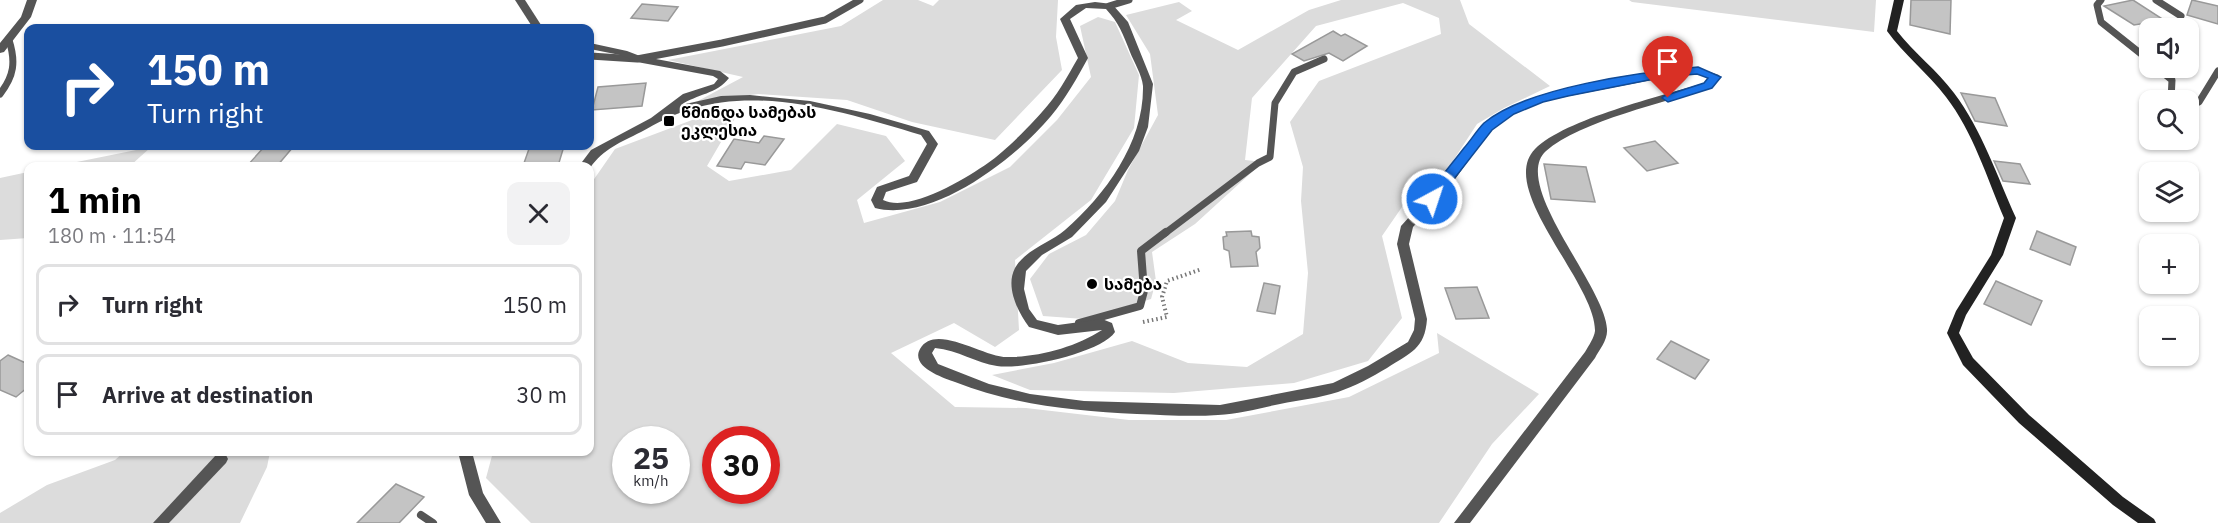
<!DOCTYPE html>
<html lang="en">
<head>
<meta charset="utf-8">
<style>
  :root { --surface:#fff; --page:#f2f2f3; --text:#2b2b33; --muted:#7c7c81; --line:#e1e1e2; --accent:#000 }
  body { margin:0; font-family:"IBM Plex Sans","Noto Sans Georgian",sans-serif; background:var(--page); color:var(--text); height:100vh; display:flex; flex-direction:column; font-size:22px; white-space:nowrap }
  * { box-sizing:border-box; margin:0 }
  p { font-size:20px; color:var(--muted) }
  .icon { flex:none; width:33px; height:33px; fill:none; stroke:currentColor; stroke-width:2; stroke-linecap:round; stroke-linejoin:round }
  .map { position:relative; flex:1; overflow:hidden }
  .drawer { position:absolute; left:24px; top:162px; width:570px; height:294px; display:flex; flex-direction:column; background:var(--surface); border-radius:12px; box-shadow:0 2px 4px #0004 }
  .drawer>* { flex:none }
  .hud { position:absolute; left:24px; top:24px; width:570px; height:126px; border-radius:12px; box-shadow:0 2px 4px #0004; background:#1a4fa0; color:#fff; overflow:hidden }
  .fabs { position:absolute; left:2139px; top:18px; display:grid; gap:12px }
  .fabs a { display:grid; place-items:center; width:60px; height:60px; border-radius:12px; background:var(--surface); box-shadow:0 2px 4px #0004; font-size:30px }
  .speed { position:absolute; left:612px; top:426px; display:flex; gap:12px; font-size:30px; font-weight:700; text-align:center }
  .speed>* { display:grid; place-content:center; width:78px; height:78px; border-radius:50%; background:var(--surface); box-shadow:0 2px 4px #0004; line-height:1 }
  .speed small { font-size:15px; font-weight:400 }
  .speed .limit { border:9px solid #d22; background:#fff; color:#111 }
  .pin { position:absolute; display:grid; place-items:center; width:51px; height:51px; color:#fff; margin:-62px -26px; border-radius:50% 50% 50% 0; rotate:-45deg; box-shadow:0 0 6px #0007 }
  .pin .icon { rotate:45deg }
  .me { position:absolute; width:66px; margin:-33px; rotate:40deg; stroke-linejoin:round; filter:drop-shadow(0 0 4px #0008) }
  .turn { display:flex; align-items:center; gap:21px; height:126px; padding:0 24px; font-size:27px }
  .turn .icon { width:78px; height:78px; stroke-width:2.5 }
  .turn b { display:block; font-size:42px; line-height:51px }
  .round { display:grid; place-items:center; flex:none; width:63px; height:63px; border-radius:12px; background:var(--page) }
  .summary { display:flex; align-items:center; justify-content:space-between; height:102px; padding:0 24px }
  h1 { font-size:36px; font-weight:800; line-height:45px; color:var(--accent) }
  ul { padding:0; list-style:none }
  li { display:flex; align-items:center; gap:18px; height:81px; margin:0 12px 9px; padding:0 12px; border:3px solid var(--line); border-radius:12px }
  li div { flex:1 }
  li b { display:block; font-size:22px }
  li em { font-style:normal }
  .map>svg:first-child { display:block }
</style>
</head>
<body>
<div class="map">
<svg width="2218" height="523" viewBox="0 0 2218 523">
  <rect width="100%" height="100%" fill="#fff"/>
  <!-- green -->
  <g fill="#dcdcdc" fill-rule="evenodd">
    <polygon points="883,0 918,0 933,6 939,0 1058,0 1056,37 1062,70 995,140 912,122 847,100 758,94 696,102 743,77 668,60 841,26"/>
    <polygon points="1341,0 1460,0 1469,24 1550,86 1504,108 1477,124 1447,170 1402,207 1382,236 1402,318 1368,361 1294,383 1174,393 1030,390 992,375 1054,363 1132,341 1188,363 1247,367 1303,334 1308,273 1301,201 1303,167 1290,122 1319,81 1441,34 1439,18 1403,3 1316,26 1252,98 1245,160 1263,162 1195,224 1152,252 1156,281 1151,299 1084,319 1043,316 1030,279 1049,254 1086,235 1115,201 1128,170 1158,115 1150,54 1126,15 1179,2 1192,11 1176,20 1238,50 1309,10"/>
    <polygon points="1629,0 1876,0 1874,32 1632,2"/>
    <path d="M1098 17 1115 22 1139 75 1134 128 1091 200 1015 260 1019 330 995 347 954 323 891 353 955 407 1026 408 1129 420H1226L1349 397 1439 353 1437 333 1539 394 1492 444 1439 523H531L486 478 493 452H590V185L615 149 716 111 738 113 707 166 729 181 791 170 837 124 886 136 905 161 857 200 864 223 940 202 1010 167 1057 120 1091 77 1080 26ZM626 440H676V490H626ZM716 440H766V490H716Z"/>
    <polygon points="151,147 130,166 57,166"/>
    <polygon points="28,172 28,238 0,240 0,178"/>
    <polygon points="124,452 270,452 267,467 240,523 0,523 0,513 47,485 115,460"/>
  </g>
  <!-- building -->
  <g fill="#c4c4c4" stroke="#999" stroke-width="1.5">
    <polygon points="1911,0 1951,0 1950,34 1910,25"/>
    <polygon points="2133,0 2164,20 2134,25 2104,6"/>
    <polygon points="2192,0 2218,6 2218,24 2187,15"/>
    <polygon points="642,4 678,7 668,21 631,18"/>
    <polygon points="1333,31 1341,36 1345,34 1367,46 1343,61 1329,53 1304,61 1292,54"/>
    <polygon points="646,83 642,106 592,110 598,87"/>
    <polygon points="1961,93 1995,98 2007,126 1975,121"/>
    <polygon points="764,136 784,139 765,165 745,162 741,169 717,166 734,139 759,143"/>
    <polygon points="1655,141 1678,163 1647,171 1624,148"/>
    <polygon points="265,146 290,146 293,147 277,166 247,166"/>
    <polygon points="530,146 564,146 558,166 523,166"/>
    <polygon points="1994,161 2020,164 2030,184 2003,181"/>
    <polygon points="1544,164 1586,167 1595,202 1551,199"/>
    <polygon points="1251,231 1252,236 1259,237 1260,248 1256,252 1258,266 1231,267 1229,251 1224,249 1223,237 1227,236 1226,232"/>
    <polygon points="2037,231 2076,247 2070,265 2030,249"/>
    <polygon points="1996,281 2042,301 2031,325 1984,304"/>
    <polygon points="1264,283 1280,286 1275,314 1257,311"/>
    <polygon points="1477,287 1489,318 1456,319 1445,288"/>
    <polygon points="1671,341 1709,360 1695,379 1657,359"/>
    <polygon points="8,355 28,364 28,387 16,397 0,390 0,361"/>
    <polygon points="396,484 424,497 399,523 357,523"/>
  </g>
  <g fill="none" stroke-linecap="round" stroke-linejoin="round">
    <!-- path -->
    <polyline stroke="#777" stroke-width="4" stroke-dasharray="1.5 3" stroke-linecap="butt" points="1143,322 1167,317 1162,297 1167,281 1202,269"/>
    <!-- lane-far1 -->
    <g stroke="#555" stroke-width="7">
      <polyline points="2101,0 2097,5 2101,22 2150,61"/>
      <polyline points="2156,0 2181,16"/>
      <polyline points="1109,6 1129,0"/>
      <polyline points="590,56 637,59 722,43 825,20 860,0"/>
      <polyline points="2157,68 2172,80 2171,100"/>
      <path d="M0 94C14 76 16 62 9 40"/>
      <polyline points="2188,104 2199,102 2218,71"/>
      <polyline points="1164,234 1258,163 1270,157 1275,103 1294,72 1324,59"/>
    </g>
    <!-- lane -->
    <g stroke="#555" stroke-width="8">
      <polyline points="1079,323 1140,306 1144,291 1141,251 1166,232"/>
      <polyline points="421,515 433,523"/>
    </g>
    <!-- street -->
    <g fill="#555" fill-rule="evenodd">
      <polygon points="27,0 37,0 31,17 4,52 0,53 0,43 21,17"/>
      <polygon points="515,0 525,0 543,28 533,28"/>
      <path d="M1095 2 1112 4 1128 22 1153 84 1148 127 1139 151 1106 202 1072 237 1042 255 1026 271 1024 289 1029 309 1037 320 1058 325 1102 319 1112 323 1115 332C1101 353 1022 370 997 366 976 363 958 350 935 348L932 353 938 364 989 384 1030 394 1084 401 1220 405 1333 383 1368 366 1408 342 1414 330 1415 319 1397 244 1401 226 1440 183 1483 125 1506 109 1535 97 1567 89 1683 68H1698L1719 75 1720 77 1712 87C1667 102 1580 121 1546 151 1510 184 1605 286 1607 329 1608 340 1599 350 1595 358L1470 523H1454L1585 352C1589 345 1594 338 1595 331 1596 283 1496 189 1535 149 1565 119 1662 96 1704 83L1708 78 1697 74H1683L1543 101 1514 113 1491 129 1448 189 1413 227 1409 244 1427 319C1425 349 1410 353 1387 368 1372 377 1355 386 1338 392 1320 398 1299 400 1280 404 1260 408 1239 414 1218 415 1191 417 1164 415 1137 414 1074 411 1014 405 955 382 944 378 910 367 920 349 935 322 984 358 1008 357 1039 357 1076 347 1102 330L1058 335 1029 327C1018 312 1005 287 1015 268 1026 249 1050 243 1065 230 1106 194 1144 142 1143 86 1142 75 1134 62 1130 52 1123 34 1119 23 1106 9L1086 8 1070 19 1088 58C1077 78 1066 98 1051 116 1016 158 933 223 875 208L871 200 877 187 909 176 927 144 921 135C850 114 766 86 691 109 674 114 657 123 641 132 621 142 603 149 590 168L579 166 591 150 651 118 683 94 714 84 718 79 713 76 637 62 620 55 590 49V43L627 51 640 56 720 71 729 78C717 94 697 94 681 105L721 96 750 95 810 101 870 114 929 131 938 144 917 182 886 192 883 200C910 213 965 179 988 163 1003 153 1030 126 1042 112 1057 96 1067 77 1078 58L1060 19 1076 5Z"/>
      <polygon points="458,452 472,452 483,493 501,523 486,523 469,495"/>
      <polygon points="221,453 226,455 228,459 226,463 169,523 153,523 216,455"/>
    </g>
    <!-- secondary -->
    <path fill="#222" fill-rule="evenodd" d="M1894 0H1904L1897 31C1914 53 1937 70 1954 93 1982 130 1997 176 2016 218L2003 255 1966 315 1959 333 1973 358 2029 415 2123 497 2154 519 2156 523H2138L2113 505 2019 423 1963 365 1947 333 1956 311 1991 255 2004 218C1987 178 1973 132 1946 97 1928 73 1904 55 1887 31Z"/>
  </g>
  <!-- route -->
  <path fill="#1a73e8" stroke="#114b97" stroke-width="1.5" d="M1698 67 1721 77 1712 88 1668 102 1662 98 1664 96 1704 83 1708 78 1697 74 1664 77 1568 96 1543 102 1514 114 1492 130 1436 202H1427L1425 199C1437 181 1451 165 1464 148 1471 140 1477 130 1484 123 1527 87 1642 72 1698 67Z"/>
  <!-- markers -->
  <g fill="#000" stroke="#fff" stroke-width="2">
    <rect x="663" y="115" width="12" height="12" rx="3"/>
    <circle cx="1092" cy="284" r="6"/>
  </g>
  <g text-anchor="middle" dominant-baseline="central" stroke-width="4.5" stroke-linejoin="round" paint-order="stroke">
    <!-- poi labels -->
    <g font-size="16" font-weight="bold" fill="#000" stroke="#fff" text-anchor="start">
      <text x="681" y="112">წმინდა სამებას<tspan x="681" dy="18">ეკლესია</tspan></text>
      <text x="1104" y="284">სამება</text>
    </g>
  </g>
</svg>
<div class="fabs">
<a><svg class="icon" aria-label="sound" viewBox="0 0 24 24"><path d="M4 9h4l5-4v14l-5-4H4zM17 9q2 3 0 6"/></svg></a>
<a><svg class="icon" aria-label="search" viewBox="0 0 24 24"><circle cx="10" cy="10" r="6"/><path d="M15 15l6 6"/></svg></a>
<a><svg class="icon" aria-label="layers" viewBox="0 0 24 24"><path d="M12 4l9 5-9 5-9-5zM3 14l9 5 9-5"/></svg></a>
<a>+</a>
<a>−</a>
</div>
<div class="speed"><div>25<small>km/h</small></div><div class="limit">30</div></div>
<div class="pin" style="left:1668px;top:98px;background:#d93025"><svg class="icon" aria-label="arrive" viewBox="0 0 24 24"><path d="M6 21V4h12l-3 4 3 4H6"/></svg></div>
<svg class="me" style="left:1432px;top:199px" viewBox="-20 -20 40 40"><circle r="17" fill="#1a73e8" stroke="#fff" stroke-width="3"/><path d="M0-11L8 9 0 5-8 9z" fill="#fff"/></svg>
<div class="hud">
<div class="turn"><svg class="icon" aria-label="right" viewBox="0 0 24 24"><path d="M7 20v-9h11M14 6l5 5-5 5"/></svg><div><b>150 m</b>Turn right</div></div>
</div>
<section class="drawer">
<div class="summary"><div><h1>1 min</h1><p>180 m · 11:54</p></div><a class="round"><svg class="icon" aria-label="close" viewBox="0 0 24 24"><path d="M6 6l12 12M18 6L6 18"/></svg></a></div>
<ul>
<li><svg class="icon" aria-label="right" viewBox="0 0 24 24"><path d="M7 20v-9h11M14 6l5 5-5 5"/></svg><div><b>Turn right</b></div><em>150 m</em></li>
<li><svg class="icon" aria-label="arrive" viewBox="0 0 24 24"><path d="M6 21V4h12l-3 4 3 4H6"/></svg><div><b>Arrive at destination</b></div><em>30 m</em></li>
</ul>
</section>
</div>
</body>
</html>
